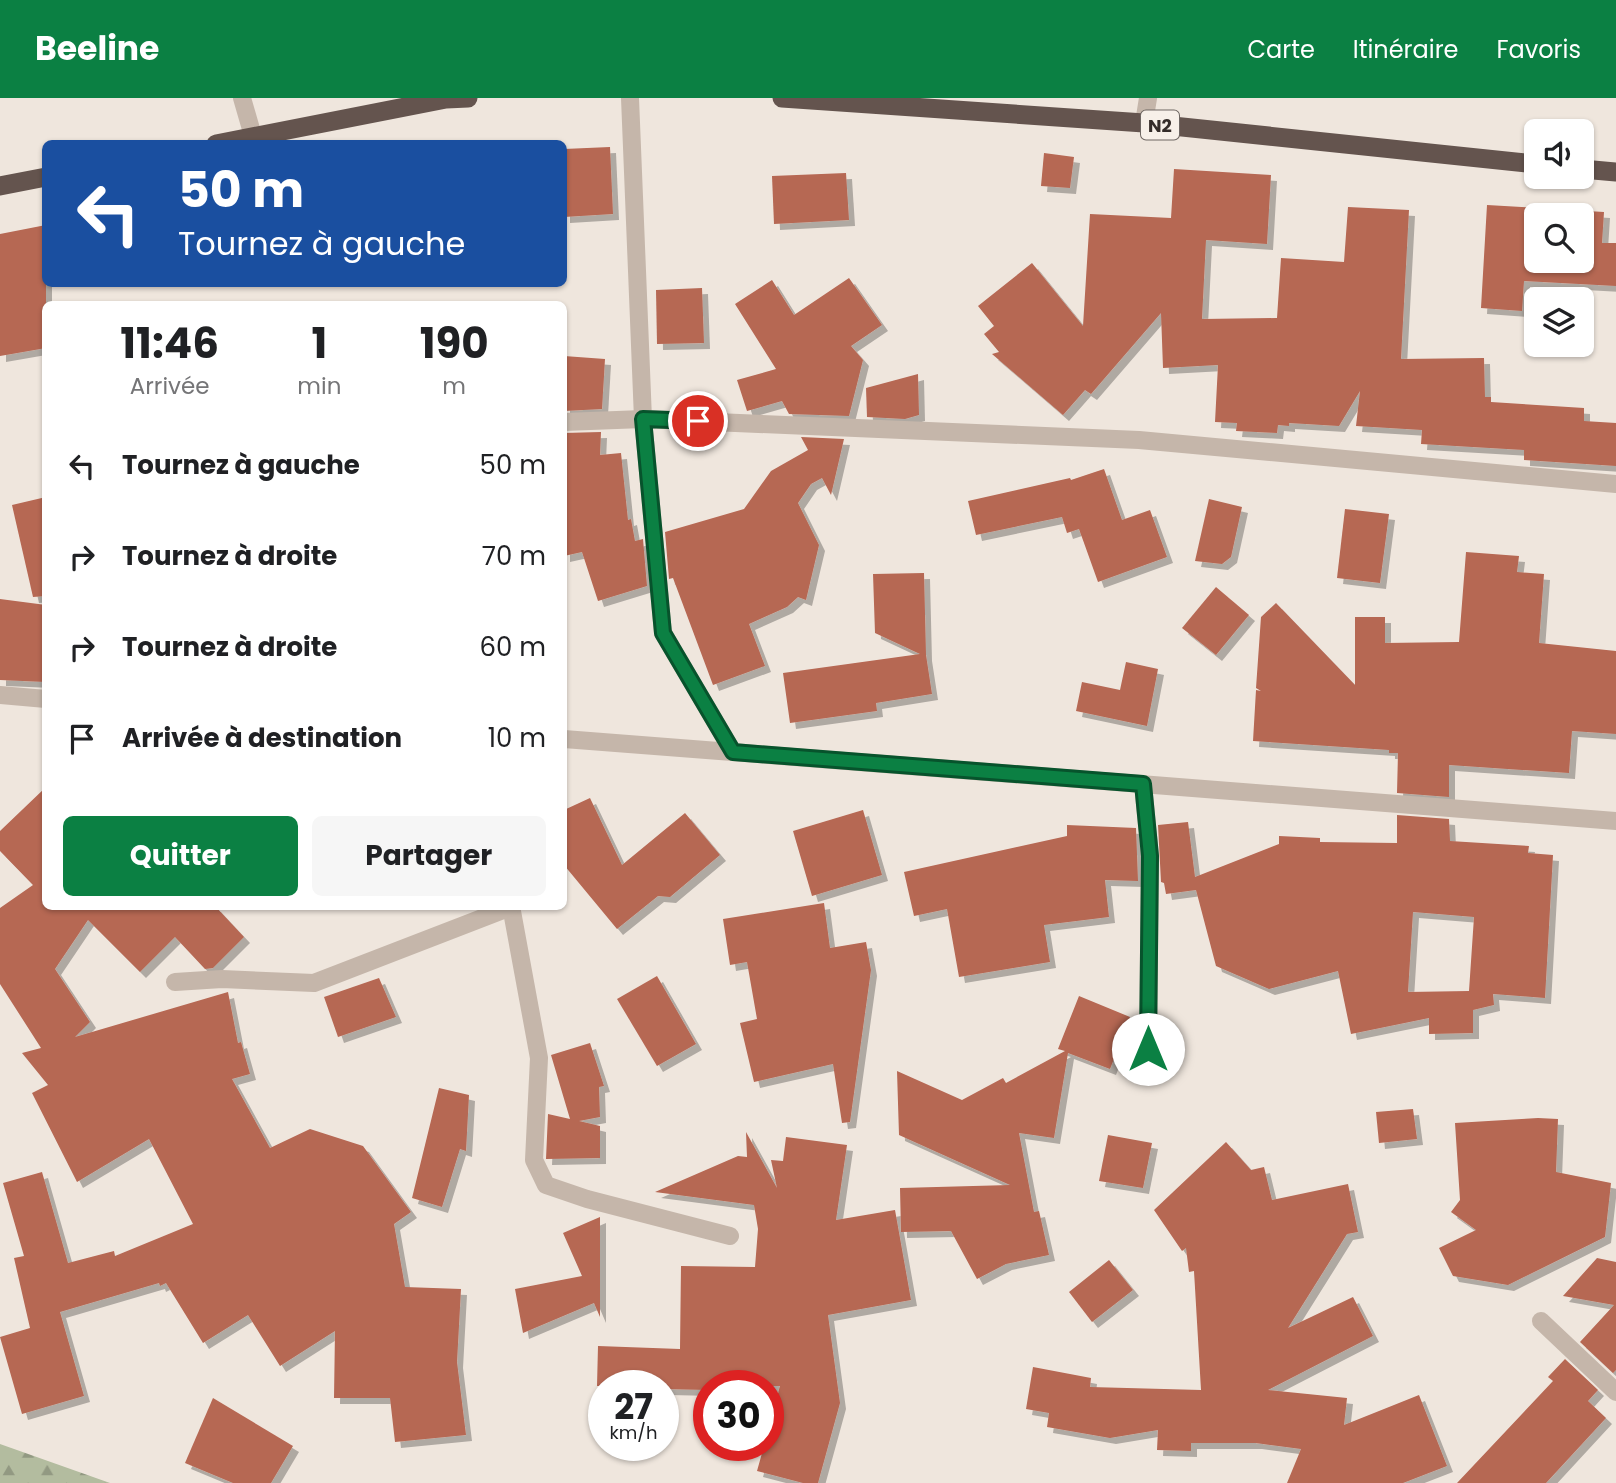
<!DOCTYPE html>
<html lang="fr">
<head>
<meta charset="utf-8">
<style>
  :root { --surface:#fff; --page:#f6f6f6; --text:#202124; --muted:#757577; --accent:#0b8043 }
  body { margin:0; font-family:Poppins,sans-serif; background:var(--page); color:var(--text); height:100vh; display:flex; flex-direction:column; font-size:26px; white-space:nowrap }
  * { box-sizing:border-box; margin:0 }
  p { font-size:23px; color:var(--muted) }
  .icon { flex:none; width:38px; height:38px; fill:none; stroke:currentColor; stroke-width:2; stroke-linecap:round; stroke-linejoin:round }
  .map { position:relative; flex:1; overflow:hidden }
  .drawer { position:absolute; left:42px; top:203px; width:525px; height:609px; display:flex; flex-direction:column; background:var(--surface); border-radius:10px; box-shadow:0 2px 5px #0004 }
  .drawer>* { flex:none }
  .guide { position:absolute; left:42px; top:42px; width:525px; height:147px; border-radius:10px; box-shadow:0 2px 5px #0004; background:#1a4fa0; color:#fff; overflow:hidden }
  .tools { position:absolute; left:1524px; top:21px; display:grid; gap:14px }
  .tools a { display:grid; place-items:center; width:70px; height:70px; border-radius:10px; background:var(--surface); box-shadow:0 2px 5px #0004; font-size:35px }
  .speed { position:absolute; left:588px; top:1272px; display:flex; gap:14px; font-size:35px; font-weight:700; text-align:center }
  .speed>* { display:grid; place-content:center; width:91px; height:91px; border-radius:50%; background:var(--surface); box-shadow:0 2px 5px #0004; line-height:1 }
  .speed small { font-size:18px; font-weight:400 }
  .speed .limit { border:10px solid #d22; background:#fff; color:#111 }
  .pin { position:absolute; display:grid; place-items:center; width:60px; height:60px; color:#fff; margin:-30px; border:4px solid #fff; border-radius:50%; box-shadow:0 2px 7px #0007 }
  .me { position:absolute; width:77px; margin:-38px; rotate:0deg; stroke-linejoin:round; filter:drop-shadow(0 0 5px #0008) }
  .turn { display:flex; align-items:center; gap:24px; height:147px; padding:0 21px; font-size:32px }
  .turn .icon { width:91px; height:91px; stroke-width:2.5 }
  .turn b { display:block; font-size:49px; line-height:60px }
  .eta { display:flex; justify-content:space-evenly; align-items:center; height:119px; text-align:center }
  .eta b { font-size:42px; font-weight:700; line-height:49px }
  .cta { display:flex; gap:14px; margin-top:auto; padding:14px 21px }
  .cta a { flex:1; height:80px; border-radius:10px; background:var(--accent); color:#fff; font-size:28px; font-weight:700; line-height:80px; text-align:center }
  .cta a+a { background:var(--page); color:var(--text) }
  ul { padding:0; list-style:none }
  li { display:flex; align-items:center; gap:21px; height:91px; padding:0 21px }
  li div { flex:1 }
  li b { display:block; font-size:26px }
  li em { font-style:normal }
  header { display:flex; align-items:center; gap:42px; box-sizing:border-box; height:98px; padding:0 35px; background:var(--accent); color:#fff }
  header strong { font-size:33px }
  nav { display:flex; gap:38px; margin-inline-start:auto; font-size:24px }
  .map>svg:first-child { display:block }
</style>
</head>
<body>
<header>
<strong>Beeline</strong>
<nav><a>Carte</a><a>Itinéraire</a><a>Favoris</a></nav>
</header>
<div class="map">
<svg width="1616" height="1385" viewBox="0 0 1616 1385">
  <defs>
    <pattern id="forest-firs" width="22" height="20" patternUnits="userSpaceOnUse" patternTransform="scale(1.75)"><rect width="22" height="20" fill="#b3bc9f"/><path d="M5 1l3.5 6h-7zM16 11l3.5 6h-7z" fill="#929982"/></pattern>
    <filter id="shadow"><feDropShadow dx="6" dy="6" stdDeviation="0" flood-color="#0004"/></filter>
  </defs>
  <rect width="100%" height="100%" fill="#efe6dd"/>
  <!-- forest -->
  <polygon fill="url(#forest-firs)" points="0,1346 110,1385 0,1385"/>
  <!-- building -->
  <g fill="#b66753" fill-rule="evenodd" filter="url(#shadow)">
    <polygon points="610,49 613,116 564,119 564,51"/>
    <polygon points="1044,55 1074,59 1070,90 1041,88"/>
    <polygon points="1174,71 1271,77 1267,146 1206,142 1202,221 1277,220 1281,160 1344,164 1348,109 1409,112 1401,261 1484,260 1485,299 1491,299 1491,304 1584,310 1584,323 1616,325 1616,368 1524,362 1524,352 1421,346 1422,332 1356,328 1360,293 1339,328 1289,325 1289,328 1278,327 1277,335 1236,333 1237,325 1215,324 1218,267 1163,270 1161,215 1091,296 1085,292 1063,317 992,256 999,254 984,236 994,228 978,208 1032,165 1083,228 1090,116 1171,120"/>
    <polygon points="846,75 849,122 774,126 772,78"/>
    <path d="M1487 107 1604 114 1602 145H1616V188L1524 183 1522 213 1481 210ZM1536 117H1582V163H1536Z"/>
    <polygon points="46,127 46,250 0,258 0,136"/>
    <polygon points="849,180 882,227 851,248 863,262 849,318 789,316 782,303 747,313 737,282 776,271 735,206 772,182 794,217"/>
    <polygon points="702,190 704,245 657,246 656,192"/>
    <polygon points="564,258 605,261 602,311 564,313"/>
    <polygon points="918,276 919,317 905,321 867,319 866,290"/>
    <polygon points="601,334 600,357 621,355 628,422 631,421 635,443 643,441 647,488 598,503 582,454 564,458 564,335"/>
    <polygon points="801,339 844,341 831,397 822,380 811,386 798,405 819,447 806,502 798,499 787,509 749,526 765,568 713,587 673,480 669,481 665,434 744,411 771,373 808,352"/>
    <polygon points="1104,371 1122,422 1150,412 1167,459 1098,484 1079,431 1067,435 1062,419 976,437 968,403 1070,380 1071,382"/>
    <polygon points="46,399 46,498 33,499 12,407"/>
    <polygon points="1209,401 1242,409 1231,459 1222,466 1195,463"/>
    <polygon points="1345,411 1389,416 1380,485 1337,480"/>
    <polygon points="1466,454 1519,458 1517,474 1544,476 1539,545 1616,553 1616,636 1572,633 1569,675 1449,667 1449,699 1397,695 1398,655 1389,655 1389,652 1253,643 1256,592 1261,593 1256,590 1261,519 1276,505 1355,587 1355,519 1385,519 1385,545 1459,544"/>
    <polygon points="924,475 926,557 932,596 876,605 877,613 790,625 783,575 920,556 875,535 873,476"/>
    <polygon points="1216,489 1249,517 1216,557 1182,530"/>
    <polygon points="0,501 46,507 46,584 0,582"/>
    <polygon points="1126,564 1158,571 1147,628 1076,613 1082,584 1120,592"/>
    <polygon points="46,689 46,808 215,808 244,839 213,870 205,871 175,839 140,874 88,822 55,871 90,924 75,939 228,894 238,945 241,944 250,976 232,981 270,1050 310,1031 363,1048 411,1114 394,1126 405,1189 461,1191 457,1264 466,1337 395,1344 390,1300 334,1300 335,1233 280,1268 248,1217 203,1245 166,1185 160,1188 159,1185 60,1214 84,1298 22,1316 0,1239 30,1230 14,1160 24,1158 3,1085 42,1074 68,1165 114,1153 115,1158 193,1126 149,1041 77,1084 32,995 48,987 22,955 41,950 0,886 0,810 33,787 0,753 0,733"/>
    <polygon points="590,700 622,767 685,715 720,757 670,799 658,798 617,831 564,767 564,712"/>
    <polygon points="863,712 882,777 812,798 793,733"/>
    <path d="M1397 717 1449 721 1450 743 1529 748 1528 755 1553 757 1545 900 1493 896 1494 907 1473 912V935L1429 936V920L1351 936 1338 873 1269 891 1216 868 1196 792 1166 796 1164 785 1161 784 1158 727 1188 724 1195 779 1279 746V738L1320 740V744L1397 745ZM1413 814 1474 819 1469 893 1408 894Z"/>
    <polygon points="1067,727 1136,730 1138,783 1105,782 1109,819 1044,827 1050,864 959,879 947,811 914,818 904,774 1067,738"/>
    <polygon points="824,805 830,850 866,844 871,872 850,1024 842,1025 833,966 754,984 740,925 757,921 747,864 730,867 723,821"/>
    <polygon points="657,878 696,946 657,968 617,901"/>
    <polygon points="379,880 396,919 338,939 324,899"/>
    <polygon points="1079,898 1130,919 1110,971 1068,955 1054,1040 1019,1035 1034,1114 1039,1113 1049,1157 1006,1166 977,1181 951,1133 901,1134 900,1090 1010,1087 899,1037 897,973 962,1002 1003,980 1006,985 1065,953 1058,951"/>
    <polygon points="590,945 604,988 599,989 600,1019 579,1023 600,1028 600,1060 546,1061 548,1016 570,1021 551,957"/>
    <polygon points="439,990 469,997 466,1053 460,1051 442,1109 412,1100"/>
    <polygon points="1413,1011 1417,1041 1379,1045 1376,1014"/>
    <polygon points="1538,1020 1558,1021 1556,1074 1611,1085 1605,1139 1508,1187 1453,1178 1439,1150 1476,1132 1451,1114 1460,1102 1455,1025"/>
    <polygon points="746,1034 777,1090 771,1062 783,1063 786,1039 847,1047 836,1122 895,1112 911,1202 828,1217 840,1305 818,1385 803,1385 757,1373 764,1348 768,1348 768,1331 780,1288 709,1288 709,1292 663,1291 663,1288 597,1288 598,1248 680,1251 681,1168 755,1169 758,1131 754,1107 655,1094 738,1058 747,1059"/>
    <polygon points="1108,1037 1152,1045 1143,1090 1099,1083"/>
    <polygon points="1226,1044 1251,1072 1264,1069 1272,1102 1348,1086 1358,1134 1347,1136 1288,1230 1353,1199 1373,1238 1268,1292 1347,1300 1344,1327 1419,1297 1447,1368 1403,1385 1287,1385 1301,1351 1256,1345 1191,1345 1191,1353 1157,1352 1158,1332 1110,1340 1047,1329 1049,1315 1026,1311 1033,1269 1091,1280 1090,1289 1201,1292 1194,1173 1189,1174 1186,1150 1182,1153 1154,1112"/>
    <polygon points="600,1119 600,1219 594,1205 523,1235 515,1191 582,1178 563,1135"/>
    <polygon points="1597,1160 1616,1164 1616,1272 1613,1275 1580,1244 1614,1207 1563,1198"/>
    <polygon points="1109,1162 1133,1192 1092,1224 1069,1194"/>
    <polygon points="1565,1261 1598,1292 1588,1303 1606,1320 1546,1385 1457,1385 1553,1283 1548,1279"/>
    <polygon points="213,1300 293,1348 271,1385 233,1385 185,1365"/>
  </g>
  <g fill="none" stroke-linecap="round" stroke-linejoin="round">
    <!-- minor -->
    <g stroke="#c5b6aa" stroke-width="18">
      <polyline points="242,0 253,38"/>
      <polyline points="630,0 643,321 663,535 733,654"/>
      <polyline points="564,324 643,321 1139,342 1616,386"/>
      <polyline points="0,597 46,601"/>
      <polyline points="564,641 1616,723"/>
      <polyline points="1143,686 1150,758 1148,951"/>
      <polyline points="511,808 539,960 534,1062 546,1087 587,1101 730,1138"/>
      <polyline points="175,884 222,881 314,885 511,809"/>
      <polyline points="1541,1223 1616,1294"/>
    </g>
    <!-- tertiary -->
    <polyline stroke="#c5b6aa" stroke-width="18" points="1144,25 1148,0"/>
    <!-- trunk -->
    <g stroke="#64544e" stroke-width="19">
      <polyline points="782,0 1144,25 1536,66"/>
      <polyline points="216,46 446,1 468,0"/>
      <polyline points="1582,71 1616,74"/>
      <polyline points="0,88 46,79"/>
    </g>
  </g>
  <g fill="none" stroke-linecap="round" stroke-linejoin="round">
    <defs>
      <polyline id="route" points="698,323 643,321 663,535 733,654 1143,686 1150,758 1148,951"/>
    </defs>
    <!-- route casing -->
    <use href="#route" stroke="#07532c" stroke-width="18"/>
    <!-- route -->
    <use href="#route" stroke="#0b8043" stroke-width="12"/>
  </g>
  <g text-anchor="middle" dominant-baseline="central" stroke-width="5" stroke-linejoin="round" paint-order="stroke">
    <!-- shield labels -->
    <rect fill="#f7f0e9" stroke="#6e6763" stroke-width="2" x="1141" y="12.5" width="38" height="29" rx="5"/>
    <g font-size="18" font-weight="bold" fill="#342c29">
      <text x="1160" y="27">N2</text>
    </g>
  </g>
</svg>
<div class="tools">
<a><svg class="icon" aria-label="sound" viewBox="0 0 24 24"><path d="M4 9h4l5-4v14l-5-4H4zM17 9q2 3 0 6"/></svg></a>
<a><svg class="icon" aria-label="search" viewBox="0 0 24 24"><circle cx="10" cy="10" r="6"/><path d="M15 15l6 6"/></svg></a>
<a><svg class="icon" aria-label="layers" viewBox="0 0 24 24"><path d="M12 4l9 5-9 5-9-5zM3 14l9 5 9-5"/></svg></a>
</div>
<div class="speed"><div>27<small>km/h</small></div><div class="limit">30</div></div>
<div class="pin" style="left:698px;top:323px;background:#d93025"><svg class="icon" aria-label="arrive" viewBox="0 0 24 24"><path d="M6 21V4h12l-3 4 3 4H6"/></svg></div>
<svg class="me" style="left:1148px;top:951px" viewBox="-20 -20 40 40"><circle r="19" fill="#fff"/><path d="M0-13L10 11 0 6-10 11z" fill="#0b8043"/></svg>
<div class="guide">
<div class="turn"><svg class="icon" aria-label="left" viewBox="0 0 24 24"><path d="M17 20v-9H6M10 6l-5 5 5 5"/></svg><div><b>50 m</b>Tournez à gauche</div></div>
</div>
<section class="drawer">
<div class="eta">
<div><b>11:46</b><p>Arrivée</p></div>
<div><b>1</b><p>min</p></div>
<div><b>190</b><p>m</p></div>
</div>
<ul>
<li><svg class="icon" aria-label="left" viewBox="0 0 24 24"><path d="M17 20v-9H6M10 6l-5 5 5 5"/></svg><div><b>Tournez à gauche</b></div><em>50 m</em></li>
<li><svg class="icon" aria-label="right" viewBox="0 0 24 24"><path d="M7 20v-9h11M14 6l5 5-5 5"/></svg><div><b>Tournez à droite</b></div><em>70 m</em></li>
<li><svg class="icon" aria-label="right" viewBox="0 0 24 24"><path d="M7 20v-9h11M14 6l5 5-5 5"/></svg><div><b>Tournez à droite</b></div><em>60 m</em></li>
<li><svg class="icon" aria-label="arrive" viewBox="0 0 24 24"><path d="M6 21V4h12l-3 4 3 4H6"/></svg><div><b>Arrivée à destination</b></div><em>10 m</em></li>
</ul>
<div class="cta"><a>Quitter</a><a>Partager</a></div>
</section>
</div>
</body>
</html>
